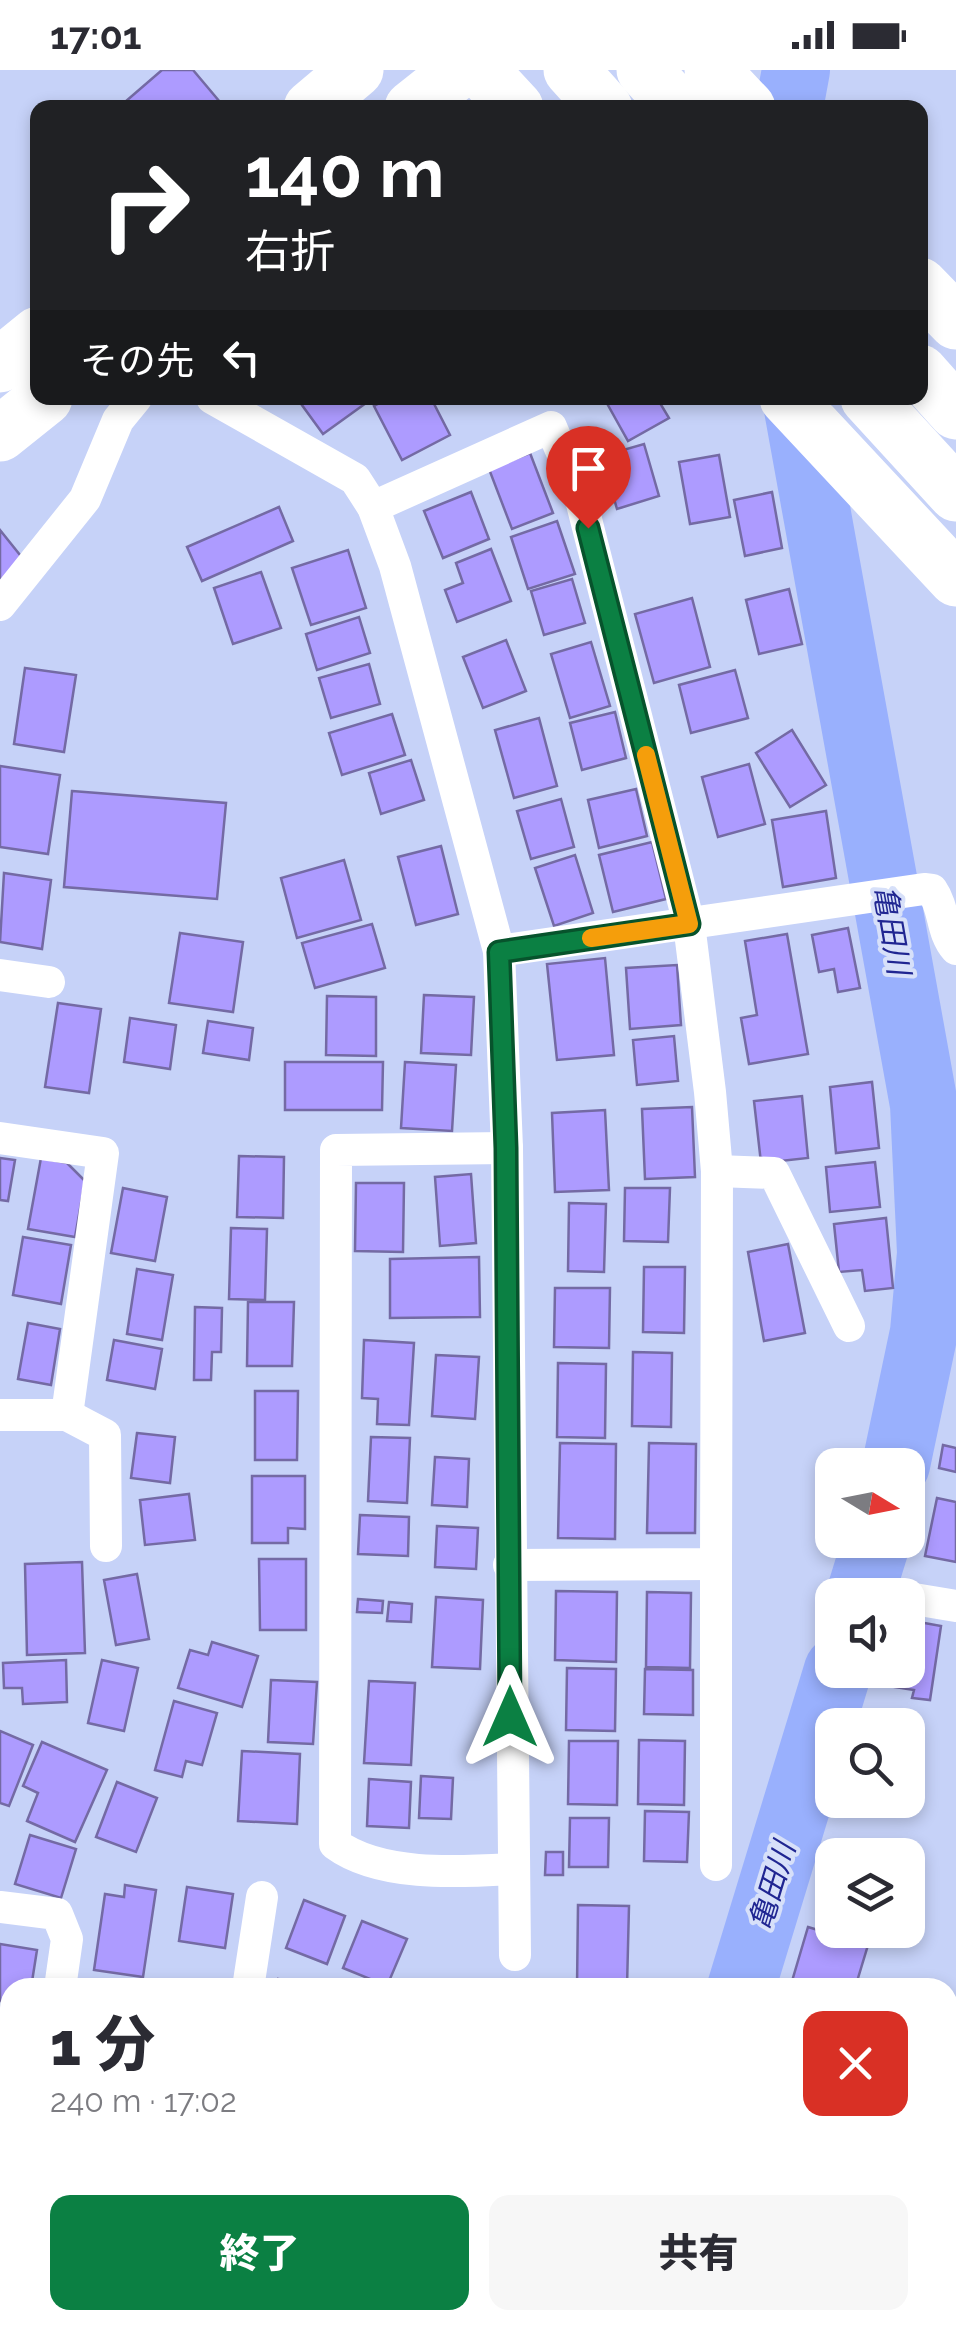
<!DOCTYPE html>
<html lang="ja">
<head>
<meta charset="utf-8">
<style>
  :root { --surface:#fff; --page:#f7f7f7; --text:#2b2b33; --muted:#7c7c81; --accent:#0b8043 }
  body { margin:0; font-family:Raleway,"Noto Sans JP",sans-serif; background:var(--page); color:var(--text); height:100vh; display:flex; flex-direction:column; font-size:38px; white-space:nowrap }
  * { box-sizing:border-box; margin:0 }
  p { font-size:32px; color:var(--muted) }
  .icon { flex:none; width:55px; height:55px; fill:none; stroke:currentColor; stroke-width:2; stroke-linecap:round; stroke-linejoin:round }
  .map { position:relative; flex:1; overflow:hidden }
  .details { position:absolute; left:0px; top:1908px; width:958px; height:352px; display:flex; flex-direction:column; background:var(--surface); border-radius:30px 30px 0 0; box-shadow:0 5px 15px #0003 }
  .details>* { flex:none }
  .hud { position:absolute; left:30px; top:30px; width:898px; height:305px; border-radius:20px; box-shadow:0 5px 15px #0003; background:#202124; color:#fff; overflow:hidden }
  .needle { width:65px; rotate:100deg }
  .fabs { position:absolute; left:815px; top:1378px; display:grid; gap:20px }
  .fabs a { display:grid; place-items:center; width:110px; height:110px; border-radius:20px; background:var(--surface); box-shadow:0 5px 15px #0003; font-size:50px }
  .pin { position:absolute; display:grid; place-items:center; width:85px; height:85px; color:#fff; margin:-102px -42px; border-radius:50% 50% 50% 0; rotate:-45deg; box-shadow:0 0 10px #0007 }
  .pin .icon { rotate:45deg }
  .me { position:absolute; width:110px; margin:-55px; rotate:0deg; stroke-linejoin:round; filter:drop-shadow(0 0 8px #0008) }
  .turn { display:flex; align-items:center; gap:35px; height:210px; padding:0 50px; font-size:45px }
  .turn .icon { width:130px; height:130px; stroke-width:2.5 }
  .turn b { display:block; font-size:70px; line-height:85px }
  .then { display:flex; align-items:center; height:95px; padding:0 50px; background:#0003; gap:20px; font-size:38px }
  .round { display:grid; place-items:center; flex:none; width:105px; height:105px; border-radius:20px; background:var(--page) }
  .summary { display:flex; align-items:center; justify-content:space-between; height:170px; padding:0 50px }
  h1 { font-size:60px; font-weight:800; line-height:75px }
  .cta { display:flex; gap:20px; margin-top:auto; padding:20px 50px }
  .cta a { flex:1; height:115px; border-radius:20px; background:var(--accent); color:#fff; font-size:40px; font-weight:800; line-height:115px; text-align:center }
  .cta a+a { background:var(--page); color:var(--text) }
  .status { display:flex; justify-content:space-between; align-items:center; height:70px; padding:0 50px; background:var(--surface); direction:ltr }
  .status svg { height:28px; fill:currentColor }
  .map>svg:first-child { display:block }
</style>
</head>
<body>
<div class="status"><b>17:01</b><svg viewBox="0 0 49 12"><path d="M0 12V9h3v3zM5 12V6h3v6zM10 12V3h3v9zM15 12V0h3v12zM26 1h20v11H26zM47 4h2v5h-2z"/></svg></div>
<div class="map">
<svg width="956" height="2258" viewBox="0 0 956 2258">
  <rect width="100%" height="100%" fill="#c6d2f8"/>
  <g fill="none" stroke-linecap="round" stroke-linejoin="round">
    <!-- river -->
    <g stroke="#99b0fd" stroke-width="68">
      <polyline points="789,38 796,0"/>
      <polyline points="796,328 924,1035 931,1183 924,1262 896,1395"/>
      <polyline points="860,1525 877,1470"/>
      <polyline points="741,1918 838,1600"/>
      <polyline points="637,2258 639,2250"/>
    </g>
  </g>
  <!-- building -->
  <g fill="#ad9bff" stroke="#746aa4" stroke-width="2.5">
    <polygon points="162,0 193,0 225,38 118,38"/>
    <polygon points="304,328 373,328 323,364 299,331"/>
    <polygon points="390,328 431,328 450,365 402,390 374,336"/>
    <polygon points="604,328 657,328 669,348 628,371"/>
    <polygon points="644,374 659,426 617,439 602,386"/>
    <polygon points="530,383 553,443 512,459 489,399"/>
    <polygon points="719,385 730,447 690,454 679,392"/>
    <polygon points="471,422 489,469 443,488 424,441"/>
    <polygon points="772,422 782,478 745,486 734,430"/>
    <polygon points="279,437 293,471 202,511 187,477"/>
    <polygon points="557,451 575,504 528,519 511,467"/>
    <polygon points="0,460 24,490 0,517"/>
    <polygon points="491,479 511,531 457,552 445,520 463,513 456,493"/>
    <polygon points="348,480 366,538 311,555 292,498"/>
    <polygon points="261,502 281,558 233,574 214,518"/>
    <polygon points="572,509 585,553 544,565 531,521"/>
    <polygon points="789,519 802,574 759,584 746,530"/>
    <polygon points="692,528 710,597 654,613 635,544"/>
    <polygon points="359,547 370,583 317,600 306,564"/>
    <polygon points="506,570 526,621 483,638 463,587"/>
    <polygon points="591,572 610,636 570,648 551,584"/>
    <polygon points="369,594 380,634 331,648 319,608"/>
    <polygon points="25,598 76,605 64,682 14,674"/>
    <polygon points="735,600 748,648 691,663 679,615"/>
    <polygon points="615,642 626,688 582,700 570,653"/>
    <polygon points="392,644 405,685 342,705 329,663"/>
    <polygon points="539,648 557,716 514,728 495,660"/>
    <polygon points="792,660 826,715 790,737 756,683"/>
    <polygon points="411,690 424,730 381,744 369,703"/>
    <polygon points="749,694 765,754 718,767 702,707"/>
    <polygon points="0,696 60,705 48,784 0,777"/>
    <polygon points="636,719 647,766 599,778 588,730"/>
    <polygon points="72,721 226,733 217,829 64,817"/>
    <polygon points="561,729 574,777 531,789 517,741"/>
    <polygon points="826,741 836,808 783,817 772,750"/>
    <polygon points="652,772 666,829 613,842 599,785"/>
    <polygon points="441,776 458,844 416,855 398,787"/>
    <polygon points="575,785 593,843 554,856 535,798"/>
    <polygon points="344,790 361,850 297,868 281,808"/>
    <polygon points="4,803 51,810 42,879 0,872"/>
    <polygon points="372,854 385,898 315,918 302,873"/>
    <polygon points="848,858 860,918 838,922 834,899 819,902 812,865"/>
    <polygon points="180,863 243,872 233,942 169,933"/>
    <polygon points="787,864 808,984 749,994 741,948 757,945 745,871"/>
    <polygon points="605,888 614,985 557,990 547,894"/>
    <polygon points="677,895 681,955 630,959 626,898"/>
    <polygon points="424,925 474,927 471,985 421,983"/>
    <polygon points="327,926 376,927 376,986 326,985"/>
    <polygon points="58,933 101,939 89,1023 45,1017"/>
    <polygon points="130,948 176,955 170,999 124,992"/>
    <polygon points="208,951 253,958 249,990 203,983"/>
    <polygon points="674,966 678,1011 637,1015 633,970"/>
    <polygon points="285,992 383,992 382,1040 285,1040"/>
    <polygon points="405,992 456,995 452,1061 401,1058"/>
    <polygon points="872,1012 879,1078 836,1083 830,1017"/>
    <polygon points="802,1026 808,1088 761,1093 754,1031"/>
    <polygon points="692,1037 695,1107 645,1109 642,1039"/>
    <polygon points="605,1040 609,1120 555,1122 552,1043"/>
    <polygon points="239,1086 284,1087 283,1148 237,1147"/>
    <polygon points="0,1088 15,1090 8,1131 0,1130"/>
    <polygon points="41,1088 67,1093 85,1111 75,1167 28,1159"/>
    <polygon points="875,1092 880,1137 830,1142 826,1097"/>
    <polygon points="471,1104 476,1173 440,1176 435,1107"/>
    <polygon points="356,1113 404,1113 403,1182 355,1181"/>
    <polygon points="123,1118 167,1127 155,1191 111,1183"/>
    <polygon points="625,1118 670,1118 668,1172 624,1171"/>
    <polygon points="569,1133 606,1134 604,1202 568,1201"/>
    <polygon points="886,1148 893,1218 865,1221 862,1200 839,1202 834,1154"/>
    <polygon points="231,1158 267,1159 265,1230 229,1229"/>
    <polygon points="23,1167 71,1175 61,1234 13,1225"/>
    <polygon points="788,1174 805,1263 764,1271 748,1182"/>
    <polygon points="479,1187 480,1247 390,1248 390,1189"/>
    <polygon points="644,1197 685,1197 684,1263 643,1262"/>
    <polygon points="137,1199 173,1205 162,1270 127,1264"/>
    <polygon points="555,1218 610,1218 609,1278 554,1277"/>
    <polygon points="248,1232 294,1232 292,1296 247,1296"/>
    <polygon points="195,1237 222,1238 221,1282 212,1282 211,1310 194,1310"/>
    <polygon points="28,1253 60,1259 51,1315 18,1309"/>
    <polygon points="114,1270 162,1279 155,1319 107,1310"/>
    <polygon points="364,1270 414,1273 409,1355 377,1354 378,1329 362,1328"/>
    <polygon points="633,1282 672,1283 671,1357 632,1356"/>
    <polygon points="436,1285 479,1287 475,1349 432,1346"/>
    <polygon points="558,1293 606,1294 605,1368 557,1367"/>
    <polygon points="255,1321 298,1321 297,1390 255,1390"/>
    <polygon points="137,1363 175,1367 170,1413 131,1408"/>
    <polygon points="371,1367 410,1368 407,1433 368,1431"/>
    <polygon points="560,1373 616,1374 615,1469 558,1468"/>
    <polygon points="649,1373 696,1374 695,1463 647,1463"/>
    <polygon points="943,1375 956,1378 956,1402 939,1398"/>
    <polygon points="435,1387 469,1389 467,1437 432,1435"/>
    <polygon points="252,1406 305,1406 305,1459 288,1458 288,1473 252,1473"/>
    <polygon points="189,1424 195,1470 145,1475 140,1430"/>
    <polygon points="937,1428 956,1432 956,1492 925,1486"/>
    <polygon points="360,1445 409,1447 408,1486 358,1484"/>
    <polygon points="437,1456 478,1458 476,1499 435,1497"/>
    <polygon points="259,1489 306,1489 306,1560 260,1560"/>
    <polygon points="82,1492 85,1583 27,1585 25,1494"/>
    <polygon points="137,1504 149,1569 116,1575 104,1510"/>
    <polygon points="556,1521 617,1522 616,1592 555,1590"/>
    <polygon points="647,1522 691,1523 690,1598 646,1597"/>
    <polygon points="436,1527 483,1530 480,1599 432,1597"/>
    <polygon points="358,1529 383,1531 382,1543 357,1542"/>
    <polygon points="389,1532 412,1534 411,1552 387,1551"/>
    <polygon points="908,1550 941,1556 930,1630 912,1628 914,1620 888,1616 890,1600 908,1600"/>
    <polygon points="212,1572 258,1586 242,1637 178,1618 190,1580 208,1585"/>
    <polygon points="66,1590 67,1632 23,1634 22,1618 4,1618 3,1593"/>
    <polygon points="102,1590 138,1598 124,1661 88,1653"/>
    <polygon points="567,1598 616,1599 615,1661 566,1660"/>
    <polygon points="645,1599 693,1600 693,1645 644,1644"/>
    <polygon points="271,1610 317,1612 313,1674 268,1672"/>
    <polygon points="369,1611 415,1613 411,1695 364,1693"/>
    <polygon points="174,1631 217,1643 202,1695 186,1691 182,1707 155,1700"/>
    <polygon points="0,1661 33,1675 9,1736 0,1733"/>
    <polygon points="639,1670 685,1671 684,1735 638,1734"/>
    <polygon points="569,1671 618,1671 617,1735 568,1734"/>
    <polygon points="42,1672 107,1700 75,1772 27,1751 38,1723 23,1716"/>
    <polygon points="242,1681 300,1684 297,1754 238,1751"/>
    <polygon points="421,1706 453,1708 451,1749 419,1748"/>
    <polygon points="369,1709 411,1712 409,1758 367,1756"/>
    <polygon points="117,1712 157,1728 136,1782 96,1767"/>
    <polygon points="645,1741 689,1742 687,1792 644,1791"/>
    <polygon points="570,1748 609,1748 608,1797 569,1797"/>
    <polygon points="30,1765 76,1779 61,1828 15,1814"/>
    <polygon points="546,1782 563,1782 563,1805 545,1805"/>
    <polygon points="125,1815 156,1820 143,1907 94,1900 105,1824 124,1827"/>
    <polygon points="187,1817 233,1824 225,1878 179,1871"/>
    <polygon points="304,1830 345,1846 327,1894 286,1878"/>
    <polygon points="578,1835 629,1836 627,1917 577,1917"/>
    <polygon points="362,1851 407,1869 387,1916 343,1898"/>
    <polygon points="808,1857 868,1875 855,1918 790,1918"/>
    <polygon points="0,1874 37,1880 31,1918 10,1918 10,1933 0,1931"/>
    <polygon points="278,1909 332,1918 276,1918"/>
    <polygon points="0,1968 10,1969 10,2034 0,2033"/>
    <polygon points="0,2048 10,2049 4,2117 0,2116"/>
    <polygon points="948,2077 956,2078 956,2145 948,2144"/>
    <polygon points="53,2250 99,2250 98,2258 51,2258"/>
    <polygon points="145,2250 188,2250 200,2252 198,2258 143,2258"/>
    <polygon points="280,2250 322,2256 322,2258 279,2258"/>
    <polygon points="368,2250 415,2250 414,2258"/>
    <polygon points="523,2250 567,2250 566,2258 521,2258"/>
    <polygon points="787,2250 841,2250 839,2258 815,2258"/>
    <polygon points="872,2250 919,2250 917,2258 871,2258"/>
    <polygon points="936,2250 956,2253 956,2258 935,2258"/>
    <polygon points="698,2251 744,2258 697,2258"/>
  </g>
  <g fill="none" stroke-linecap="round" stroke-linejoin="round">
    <!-- path -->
    <polyline stroke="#8b95b6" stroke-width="6" stroke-dasharray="2.5 8" stroke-linecap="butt" points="587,2258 588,2250"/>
    <!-- street -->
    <g stroke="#fff" stroke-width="32">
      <polyline points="212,328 355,409 373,437 395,496 499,881 507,1078 515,1885"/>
      <polyline points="373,437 551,357 579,422 689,854 710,1022 717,1101 716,1494 509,1495"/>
      <polyline points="0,535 85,429 118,350 136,328"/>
      <path d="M499 881 924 819 932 820C945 839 941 862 956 879"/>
      <polyline points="0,905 49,912"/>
      <polyline points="0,1068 103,1083 67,1345 0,1345"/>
      <path d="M507 1078 336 1080 335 1774C380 1807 457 1802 512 1799"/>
      <polyline points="717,1101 774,1103 849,1256"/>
      <polyline points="67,1345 105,1365 106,1476"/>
      <polyline points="908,1528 956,1536"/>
      <polyline points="716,1795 716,1494"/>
      <polyline points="0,1837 57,1844 67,1869 60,1918"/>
      <polyline points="248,1918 262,1827"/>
      <polyline points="948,2165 956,2167"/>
      <polyline points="11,2258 12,2250"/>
      <polyline points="230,2258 231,2250"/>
      <polyline points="445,2258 446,2250"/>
    </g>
    <!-- highway -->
    <g stroke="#fff" stroke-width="55">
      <polyline points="481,0 516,38"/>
      <polyline points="571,0 605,38"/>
      <polyline points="644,0 679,38"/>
      <polyline points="712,0 748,38"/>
      <polyline points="311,38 356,0"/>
      <polyline points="412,38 460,0"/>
      <polyline points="920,215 956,252"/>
      <polyline points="0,295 38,264"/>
      <polyline points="920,302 956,342"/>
      <polyline points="787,328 956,509"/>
      <polyline points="868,328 956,424"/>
      <polyline points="0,364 45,328"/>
    </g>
  </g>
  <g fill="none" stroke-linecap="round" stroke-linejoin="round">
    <defs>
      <polyline id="route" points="510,1647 506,1078 499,882 689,854 588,458"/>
    </defs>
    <!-- route casing -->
    <use href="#route" stroke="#07532c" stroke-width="25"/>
    <!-- route -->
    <use href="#route" stroke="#0b8043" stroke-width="18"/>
    <!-- slow -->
    <polyline stroke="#f59e0b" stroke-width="18" points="591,868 689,854 646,685"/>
  </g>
  <g text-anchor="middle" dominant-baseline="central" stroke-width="8" stroke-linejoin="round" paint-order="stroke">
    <!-- water labels -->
    <g font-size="30" font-style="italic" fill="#202692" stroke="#d7e0f9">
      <text transform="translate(892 860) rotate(80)">亀田川</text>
      <text transform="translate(772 1816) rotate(-73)">亀田川</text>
    </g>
  </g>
</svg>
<div class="fabs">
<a><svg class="needle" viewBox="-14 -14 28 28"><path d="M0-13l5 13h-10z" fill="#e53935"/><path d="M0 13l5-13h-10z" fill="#7c7c81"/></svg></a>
<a><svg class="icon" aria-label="sound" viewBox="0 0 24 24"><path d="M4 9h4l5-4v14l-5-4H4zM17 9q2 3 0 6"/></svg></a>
<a><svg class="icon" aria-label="search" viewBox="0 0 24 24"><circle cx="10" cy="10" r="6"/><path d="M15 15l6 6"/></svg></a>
<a><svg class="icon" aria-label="layers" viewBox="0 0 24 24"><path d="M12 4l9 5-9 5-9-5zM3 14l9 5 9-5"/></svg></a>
</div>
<div class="pin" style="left:588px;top:458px;background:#d93025"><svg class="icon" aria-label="arrive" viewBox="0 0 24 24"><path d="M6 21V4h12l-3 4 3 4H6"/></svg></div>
<svg class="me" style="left:510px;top:1647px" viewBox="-20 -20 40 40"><path d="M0-17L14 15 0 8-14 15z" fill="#0b8043" stroke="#fff" stroke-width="4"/></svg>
<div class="hud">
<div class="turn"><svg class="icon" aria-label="right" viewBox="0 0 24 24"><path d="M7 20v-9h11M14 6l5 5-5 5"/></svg><div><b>140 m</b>右折</div></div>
<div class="then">その先<svg class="icon" aria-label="left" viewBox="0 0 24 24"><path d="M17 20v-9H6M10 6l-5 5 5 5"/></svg></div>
</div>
<section class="details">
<div class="summary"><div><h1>1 分</h1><p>240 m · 17:02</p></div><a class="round" style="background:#d93025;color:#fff"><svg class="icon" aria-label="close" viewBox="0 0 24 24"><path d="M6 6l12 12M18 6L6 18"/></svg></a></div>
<div class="cta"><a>終了</a><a>共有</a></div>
</section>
</div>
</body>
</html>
